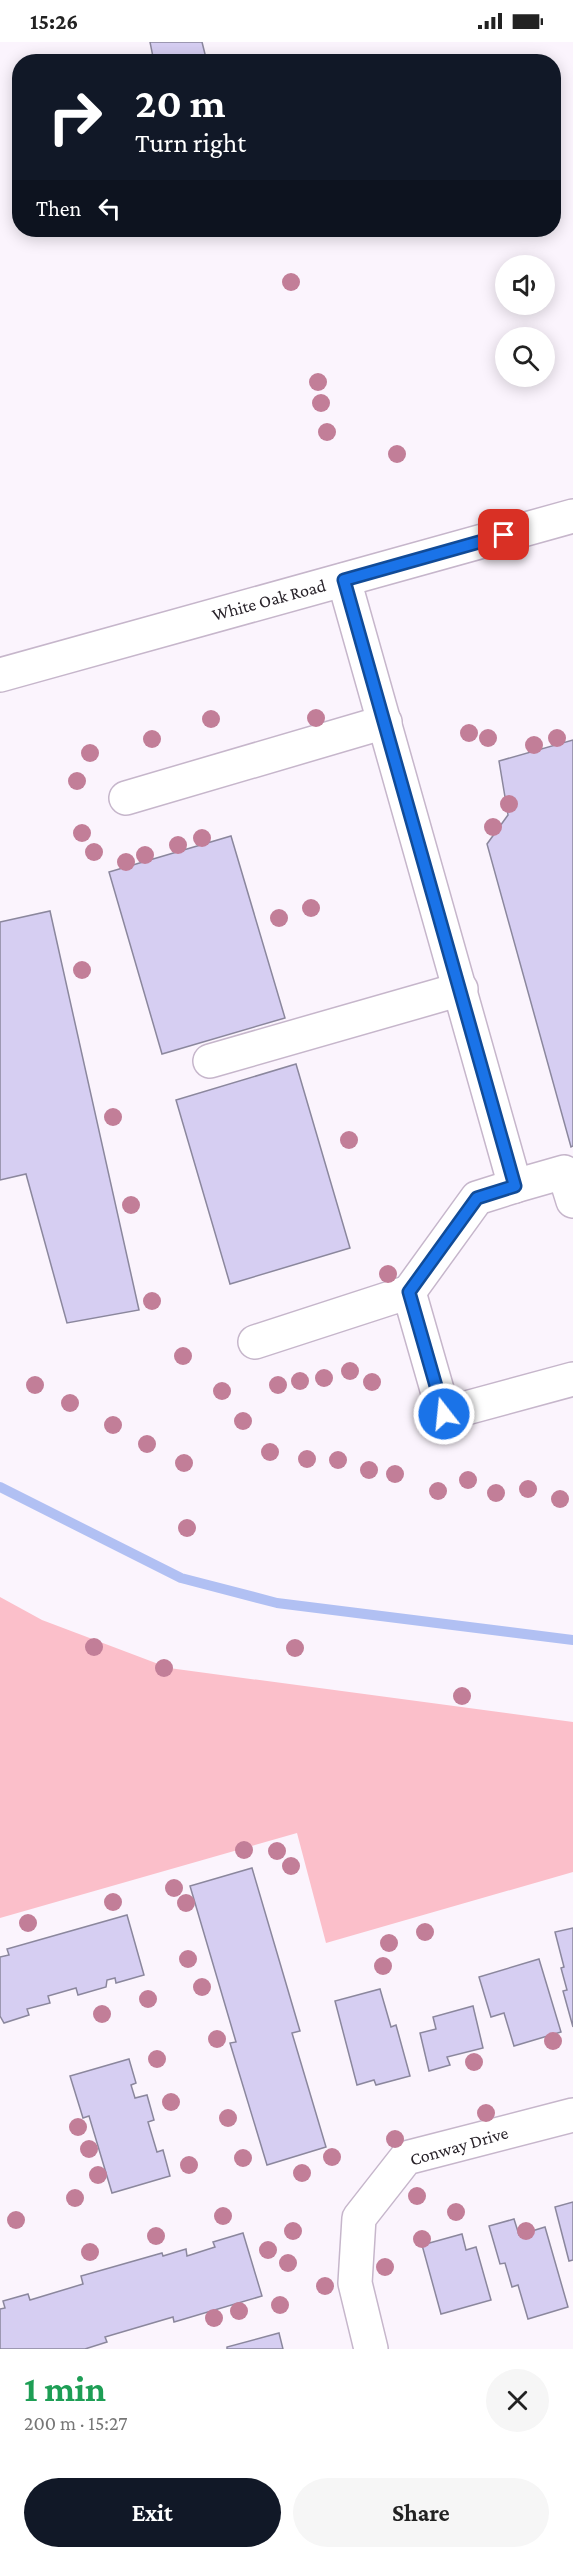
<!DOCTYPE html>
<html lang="en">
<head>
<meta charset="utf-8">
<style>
  :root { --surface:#fff; --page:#f6f6f6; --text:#222; --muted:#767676; --accent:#111827 }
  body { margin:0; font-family:"Crimson Pro",serif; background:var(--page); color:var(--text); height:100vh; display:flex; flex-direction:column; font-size:22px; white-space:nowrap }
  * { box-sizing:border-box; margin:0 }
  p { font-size:20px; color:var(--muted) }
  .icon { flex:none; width:33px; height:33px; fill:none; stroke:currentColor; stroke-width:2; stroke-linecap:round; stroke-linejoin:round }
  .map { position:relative; height:2307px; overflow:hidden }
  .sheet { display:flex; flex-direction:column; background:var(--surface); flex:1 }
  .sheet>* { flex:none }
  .top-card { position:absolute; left:12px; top:12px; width:549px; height:183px; border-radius:24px; box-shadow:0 3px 15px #0003; background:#111827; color:#fff; overflow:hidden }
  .buttons { position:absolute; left:495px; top:213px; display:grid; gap:12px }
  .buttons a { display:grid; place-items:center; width:60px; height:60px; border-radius:50%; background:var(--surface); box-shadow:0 3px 15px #0003; font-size:30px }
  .pin { position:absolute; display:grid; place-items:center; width:51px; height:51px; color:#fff; margin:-26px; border-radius:12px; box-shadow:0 3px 9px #0006 }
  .me { position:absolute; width:66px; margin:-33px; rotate:344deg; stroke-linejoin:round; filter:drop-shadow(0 0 4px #0008) }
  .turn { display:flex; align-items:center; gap:21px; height:126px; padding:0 24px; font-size:27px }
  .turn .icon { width:78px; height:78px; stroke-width:2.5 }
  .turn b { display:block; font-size:42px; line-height:51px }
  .then { display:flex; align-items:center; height:57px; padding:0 24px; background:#0003; gap:12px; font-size:22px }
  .round { display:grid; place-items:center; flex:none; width:63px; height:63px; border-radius:32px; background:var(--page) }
  .headline { display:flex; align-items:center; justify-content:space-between; height:102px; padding:0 24px }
  h1 { font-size:36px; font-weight:700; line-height:45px; color:#1e9e55 }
  .cta { display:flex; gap:12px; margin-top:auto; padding:12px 24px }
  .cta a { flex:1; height:69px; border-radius:36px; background:var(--accent); color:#fff; font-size:24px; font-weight:700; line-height:69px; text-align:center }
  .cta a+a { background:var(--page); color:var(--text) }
  .status { display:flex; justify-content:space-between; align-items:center; height:42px; padding:0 30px; background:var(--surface); direction:ltr }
  .status svg { height:16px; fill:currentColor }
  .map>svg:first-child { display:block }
</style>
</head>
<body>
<div class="status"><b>15:26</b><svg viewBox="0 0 49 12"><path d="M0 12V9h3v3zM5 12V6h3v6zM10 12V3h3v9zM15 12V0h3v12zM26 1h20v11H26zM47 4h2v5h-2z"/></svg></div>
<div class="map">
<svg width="573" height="2307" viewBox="0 0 573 2307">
  <rect width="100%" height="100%" fill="#fbf4fd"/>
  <!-- green -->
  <polygon fill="#fbbfca" points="0,1555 42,1578 169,1626 573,1680 573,1830 326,1901 297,1791 0,1876"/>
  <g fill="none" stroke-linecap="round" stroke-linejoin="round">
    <!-- stream -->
    <polyline stroke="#b1c0f3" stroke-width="10" points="0,1445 181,1536 277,1561 573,1598"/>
  </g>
  <!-- building -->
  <g fill="#d6cef2" stroke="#8b879d" stroke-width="1.5">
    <polygon points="150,0 202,0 207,20 154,20"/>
    <polygon points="573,698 573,1104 571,1105 487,802 508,773 499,719"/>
    <polygon points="231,794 285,976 162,1012 109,830"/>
    <polygon points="50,869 139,1268 67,1281 26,1132 0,1138 0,880"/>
    <polygon points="296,1022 350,1206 230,1242 176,1058"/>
    <polygon points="252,1826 300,1989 292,1991 326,2105 267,2123 230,2001 236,2000 190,1844"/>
    <polygon points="127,1873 144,1933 116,1941 115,1936 107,1938 106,1945 78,1953 76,1946 48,1954 50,1961 27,1967 29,1973 4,1981 0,1974 0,1915 9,1913 7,1907"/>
    <polygon points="573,1886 573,1985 563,1949 567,1948 561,1926 564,1925 555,1890"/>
    <polygon points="539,1917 561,1990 514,2004 504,1971 491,1975 479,1935"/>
    <polygon points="380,1947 391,1985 396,1983 410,2034 376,2043 374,2038 357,2043 335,1959"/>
    <polygon points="473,1964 483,2006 447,2015 450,2023 429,2029 420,1991 436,1987 433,1975"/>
    <polygon points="129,2017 136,2041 131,2043 135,2056 147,2053 154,2078 148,2080 157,2110 163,2108 170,2134 112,2151 89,2074 83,2076 70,2034"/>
    <polygon points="573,2160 573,2218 569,2219 555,2165"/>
    <polygon points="514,2177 519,2193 545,2185 568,2265 528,2277 518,2243 512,2245 505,2221 500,2222 489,2184"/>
    <polygon points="243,2191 262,2254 174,2280 173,2275 105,2295 107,2300 85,2307 0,2307 0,2267 5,2266 3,2259 28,2252 30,2258 83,2242 81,2234 162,2211 163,2214 186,2207 187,2214 215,2205 213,2200"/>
    <polygon points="462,2192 466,2208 476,2205 491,2258 441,2272 422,2203"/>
    <polygon points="279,2291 283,2307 227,2307 227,2305"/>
  </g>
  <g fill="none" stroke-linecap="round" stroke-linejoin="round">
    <defs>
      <g id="minor">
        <polyline points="344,538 515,1144 564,1130 573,1159"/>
        <polyline points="0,633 573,474"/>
        <polyline points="126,756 385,680"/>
        <polyline points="210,1019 461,947"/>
        <polyline points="409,1250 477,1156 515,1144"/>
        <polyline points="255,1300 409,1250 444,1372 573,1337"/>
        <polyline points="371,2307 355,2241 359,2176 406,2116 573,2073"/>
      </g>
    </defs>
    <!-- minor casing -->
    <use href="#minor" stroke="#c6b6cb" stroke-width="36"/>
    <!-- minor -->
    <use href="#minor" stroke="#fff" stroke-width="33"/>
  </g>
  <!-- trees -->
  <g fill="#c27e98">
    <circle cx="291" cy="240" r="9"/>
    <circle cx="318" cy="340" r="9"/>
    <circle cx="321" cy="361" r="9"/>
    <circle cx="327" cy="390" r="9"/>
    <circle cx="397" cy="412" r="9"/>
    <circle cx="316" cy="676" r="9"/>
    <circle cx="211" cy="677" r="9"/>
    <circle cx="469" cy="691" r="9"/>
    <circle cx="488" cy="696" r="9"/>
    <circle cx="557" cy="696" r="9"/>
    <circle cx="152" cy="697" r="9"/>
    <circle cx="534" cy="703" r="9"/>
    <circle cx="90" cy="711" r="9"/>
    <circle cx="77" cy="739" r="9"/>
    <circle cx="509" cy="762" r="9"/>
    <circle cx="493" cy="785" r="9"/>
    <circle cx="82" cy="791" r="9"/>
    <circle cx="202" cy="796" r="9"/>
    <circle cx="178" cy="803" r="9"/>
    <circle cx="94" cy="810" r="9"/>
    <circle cx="145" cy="813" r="9"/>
    <circle cx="126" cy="820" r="9"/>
    <circle cx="311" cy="866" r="9"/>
    <circle cx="279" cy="876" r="9"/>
    <circle cx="82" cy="928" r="9"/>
    <circle cx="113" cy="1075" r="9"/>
    <circle cx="349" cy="1098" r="9"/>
    <circle cx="131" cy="1163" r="9"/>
    <circle cx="388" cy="1232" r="9"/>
    <circle cx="152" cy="1259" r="9"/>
    <circle cx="183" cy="1314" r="9"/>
    <circle cx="350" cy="1329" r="9"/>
    <circle cx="324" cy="1336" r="9"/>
    <circle cx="300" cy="1339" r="9"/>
    <circle cx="372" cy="1340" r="9"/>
    <circle cx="35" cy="1343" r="9"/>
    <circle cx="278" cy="1343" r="9"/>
    <circle cx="222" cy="1349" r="9"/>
    <circle cx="70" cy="1361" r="9"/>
    <circle cx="243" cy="1379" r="9"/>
    <circle cx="113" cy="1383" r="9"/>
    <circle cx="147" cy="1402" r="9"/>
    <circle cx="270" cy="1410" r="9"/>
    <circle cx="307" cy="1417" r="9"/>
    <circle cx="338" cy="1418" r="9"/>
    <circle cx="184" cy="1421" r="9"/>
    <circle cx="369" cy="1428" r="9"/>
    <circle cx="395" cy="1432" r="9"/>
    <circle cx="468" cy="1438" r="9"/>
    <circle cx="528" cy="1447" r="9"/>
    <circle cx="438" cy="1449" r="9"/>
    <circle cx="496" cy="1451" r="9"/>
    <circle cx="560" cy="1457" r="9"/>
    <circle cx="187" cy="1486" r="9"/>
    <circle cx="94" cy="1605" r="9"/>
    <circle cx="295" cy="1606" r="9"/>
    <circle cx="164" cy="1626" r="9"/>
    <circle cx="462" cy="1654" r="9"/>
    <circle cx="244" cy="1808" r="9"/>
    <circle cx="277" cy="1809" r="9"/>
    <circle cx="291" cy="1824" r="9"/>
    <circle cx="174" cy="1846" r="9"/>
    <circle cx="113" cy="1860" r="9"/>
    <circle cx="186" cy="1861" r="9"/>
    <circle cx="28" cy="1881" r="9"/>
    <circle cx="425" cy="1890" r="9"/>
    <circle cx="389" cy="1901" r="9"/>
    <circle cx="188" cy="1917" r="9"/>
    <circle cx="383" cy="1924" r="9"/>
    <circle cx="202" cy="1945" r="9"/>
    <circle cx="148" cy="1957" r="9"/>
    <circle cx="102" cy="1972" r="9"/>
    <circle cx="217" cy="1997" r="9"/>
    <circle cx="553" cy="1999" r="9"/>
    <circle cx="157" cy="2017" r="9"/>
    <circle cx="474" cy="2020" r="9"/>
    <circle cx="171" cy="2060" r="9"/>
    <circle cx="486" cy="2071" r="9"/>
    <circle cx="228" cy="2076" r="9"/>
    <circle cx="78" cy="2085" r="9"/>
    <circle cx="395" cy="2097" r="9"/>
    <circle cx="89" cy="2107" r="9"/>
    <circle cx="332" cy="2115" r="9"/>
    <circle cx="243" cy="2116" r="9"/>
    <circle cx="189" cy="2123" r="9"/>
    <circle cx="302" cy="2131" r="9"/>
    <circle cx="98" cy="2133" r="9"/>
    <circle cx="417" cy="2154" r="9"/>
    <circle cx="75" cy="2156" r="9"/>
    <circle cx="456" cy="2170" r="9"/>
    <circle cx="223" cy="2174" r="9"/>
    <circle cx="16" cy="2178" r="9"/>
    <circle cx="293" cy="2189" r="9"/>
    <circle cx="526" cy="2189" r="9"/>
    <circle cx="156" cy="2194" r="9"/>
    <circle cx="422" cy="2197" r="9"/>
    <circle cx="268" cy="2208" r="9"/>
    <circle cx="90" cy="2210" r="9"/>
    <circle cx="288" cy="2221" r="9"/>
    <circle cx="385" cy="2225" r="9"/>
    <circle cx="325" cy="2244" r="9"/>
    <circle cx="280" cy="2263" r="9"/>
    <circle cx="239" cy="2269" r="9"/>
    <circle cx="214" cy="2276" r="9"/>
  </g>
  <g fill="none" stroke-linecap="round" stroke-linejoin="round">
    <defs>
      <polyline id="route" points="444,1372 409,1250 477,1156 515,1144 344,538 504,493"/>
    </defs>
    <!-- route casing -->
    <use href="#route" stroke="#114b97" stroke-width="15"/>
    <!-- route -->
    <use href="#route" stroke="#1a73e8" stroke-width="10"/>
  </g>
  <g text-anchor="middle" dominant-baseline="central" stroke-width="4.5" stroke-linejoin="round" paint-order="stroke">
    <!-- street labels -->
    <g font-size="18" fill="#29232a" stroke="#fff">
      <text transform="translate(269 558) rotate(-15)">White Oak Road</text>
      <text transform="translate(459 2104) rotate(-16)">Conway Drive</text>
    </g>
  </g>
</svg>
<div class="buttons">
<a><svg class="icon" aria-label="sound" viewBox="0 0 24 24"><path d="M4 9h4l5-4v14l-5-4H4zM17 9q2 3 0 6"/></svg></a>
<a><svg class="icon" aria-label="search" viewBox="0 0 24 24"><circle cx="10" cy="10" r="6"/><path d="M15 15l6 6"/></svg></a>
</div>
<div class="pin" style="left:504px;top:493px;background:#d93025"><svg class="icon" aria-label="arrive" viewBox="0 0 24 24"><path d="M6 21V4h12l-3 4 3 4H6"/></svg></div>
<svg class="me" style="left:444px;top:1372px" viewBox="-20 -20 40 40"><circle r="17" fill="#1a73e8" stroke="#fff" stroke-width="3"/><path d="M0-11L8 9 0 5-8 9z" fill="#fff"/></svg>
<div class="top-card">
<div class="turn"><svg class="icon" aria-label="right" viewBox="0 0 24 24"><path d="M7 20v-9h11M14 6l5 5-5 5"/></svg><div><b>20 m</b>Turn right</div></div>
<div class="then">Then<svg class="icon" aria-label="left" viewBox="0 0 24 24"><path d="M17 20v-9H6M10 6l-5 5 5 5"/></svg></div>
</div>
</div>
<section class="sheet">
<div class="headline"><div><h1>1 min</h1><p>200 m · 15:27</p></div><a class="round"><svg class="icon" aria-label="close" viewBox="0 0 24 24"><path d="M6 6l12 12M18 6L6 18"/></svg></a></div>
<div class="cta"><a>Exit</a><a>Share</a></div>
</section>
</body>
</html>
